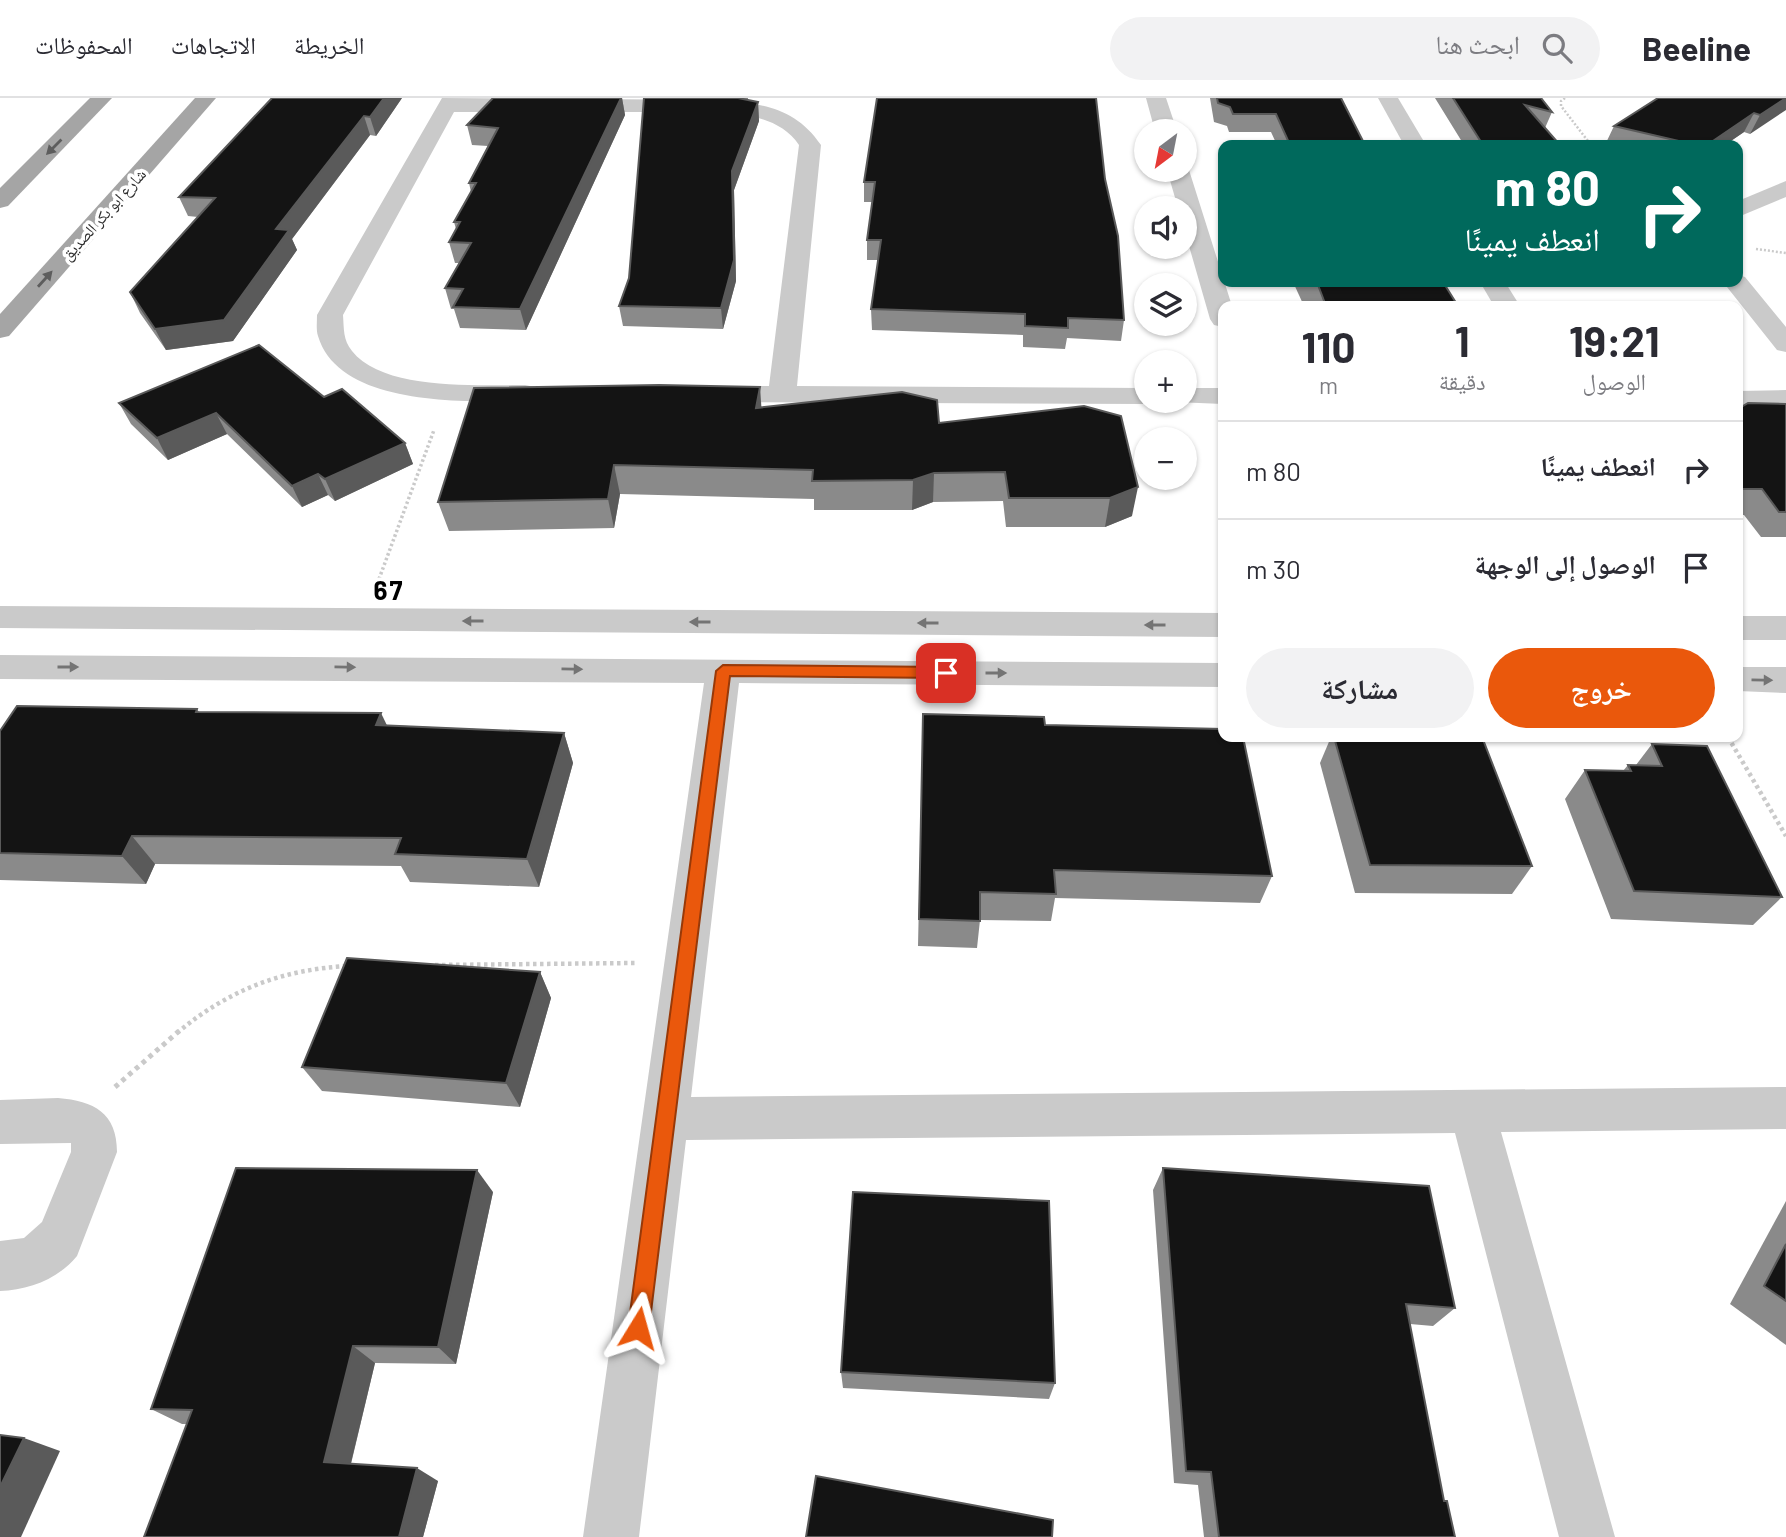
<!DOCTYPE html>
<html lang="ar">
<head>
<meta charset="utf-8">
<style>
  :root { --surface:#fff; --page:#f2f2f3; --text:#2b2b33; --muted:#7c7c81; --line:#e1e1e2; --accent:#ea580c }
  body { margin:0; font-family:Barlow,"Noto Naskh Arabic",sans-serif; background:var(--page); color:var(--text); direction:rtl; height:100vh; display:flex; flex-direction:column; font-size:26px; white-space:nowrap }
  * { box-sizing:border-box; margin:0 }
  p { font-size:23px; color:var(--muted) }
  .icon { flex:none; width:38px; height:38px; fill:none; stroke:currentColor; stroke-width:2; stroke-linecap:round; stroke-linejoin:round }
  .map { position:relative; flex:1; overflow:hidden; direction:ltr }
  .panel { position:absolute; left:1218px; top:203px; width:525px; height:441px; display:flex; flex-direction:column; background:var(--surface); border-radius:14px; box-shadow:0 2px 5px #0004; direction:rtl }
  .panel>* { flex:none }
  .hud { position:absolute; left:1218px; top:42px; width:525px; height:147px; border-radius:14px; box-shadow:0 2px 5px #0004; direction:rtl; background:#00695c; color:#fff; overflow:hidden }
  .needle { width:46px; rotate:212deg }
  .buttons { position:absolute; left:1134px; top:21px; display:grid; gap:14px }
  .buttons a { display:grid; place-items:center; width:63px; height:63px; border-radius:50%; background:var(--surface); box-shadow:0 2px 5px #0004; font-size:35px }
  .pin { position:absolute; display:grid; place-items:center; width:60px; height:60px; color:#fff; margin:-30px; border-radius:14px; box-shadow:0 4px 10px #0006 }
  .me { position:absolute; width:77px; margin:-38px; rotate:8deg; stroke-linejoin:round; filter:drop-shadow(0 0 5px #0008) }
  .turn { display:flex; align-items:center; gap:24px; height:147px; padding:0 28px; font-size:32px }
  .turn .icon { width:91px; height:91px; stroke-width:2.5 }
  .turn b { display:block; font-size:49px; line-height:60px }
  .eta { display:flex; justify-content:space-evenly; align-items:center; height:119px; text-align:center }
  .eta b { font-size:42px; font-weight:700; line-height:49px }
  .cta { display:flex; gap:14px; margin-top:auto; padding:14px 28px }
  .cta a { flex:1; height:80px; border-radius:42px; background:var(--accent); color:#fff; font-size:28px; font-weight:700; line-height:80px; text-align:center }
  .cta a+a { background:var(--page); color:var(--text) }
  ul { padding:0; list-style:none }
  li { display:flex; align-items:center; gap:21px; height:98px; padding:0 28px; border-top:2px solid var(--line) }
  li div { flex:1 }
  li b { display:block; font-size:26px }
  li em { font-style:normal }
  header { display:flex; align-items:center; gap:42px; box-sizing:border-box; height:98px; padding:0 35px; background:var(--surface); border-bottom:2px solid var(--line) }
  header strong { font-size:33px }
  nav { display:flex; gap:38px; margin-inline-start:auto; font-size:24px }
  .search { width:490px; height:63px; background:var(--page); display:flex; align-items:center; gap:18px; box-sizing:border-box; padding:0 24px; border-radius:38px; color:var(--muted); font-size:26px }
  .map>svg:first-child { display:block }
</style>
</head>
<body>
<header>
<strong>Beeline</strong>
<div class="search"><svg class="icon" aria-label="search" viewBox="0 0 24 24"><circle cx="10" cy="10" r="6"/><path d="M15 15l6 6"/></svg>ابحث هنا</div>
<nav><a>الخريطة</a><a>الاتجاهات</a><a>المحفوظات</a></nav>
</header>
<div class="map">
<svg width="1786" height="1439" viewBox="0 0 1786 1439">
  <rect width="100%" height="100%" fill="#fff"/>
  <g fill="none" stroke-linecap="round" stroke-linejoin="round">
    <!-- path-far3 -->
    <g stroke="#cacaca" stroke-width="2.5" stroke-dasharray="2 2" stroke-linecap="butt">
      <polyline points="1565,0 1561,3 1561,8 1591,47"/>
      <polyline points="1756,151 1786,155"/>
    </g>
    <!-- path-far2 -->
    <polyline stroke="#cacaca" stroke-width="3.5" stroke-dasharray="2.5 2.5" stroke-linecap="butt" points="379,481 434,332"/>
    <!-- path-far1 -->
    <g stroke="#cacaca" stroke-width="4.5" stroke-dasharray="3.5 3.5" stroke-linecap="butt">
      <polyline points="1728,639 1786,738"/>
      <polyline points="435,867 636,865"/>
      <path d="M177 935C228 892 283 871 349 868"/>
    </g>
    <!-- path -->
    <polyline stroke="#cacaca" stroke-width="5" stroke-dasharray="4.5 4.5" stroke-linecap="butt" points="115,989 179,933"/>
    <!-- minor -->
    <g fill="#cacaca" fill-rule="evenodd">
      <path d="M442 0 728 2C768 7 797 12 821 47L797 288 1146 290V303H1157L1146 306 707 304 697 302 693 296 697 290 707 288H769L799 47C783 23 755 18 728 14H454L343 217C344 231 343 242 352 253 383 293 480 287 525 287L535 289 539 295 535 301 525 303C467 304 339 309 318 238 316 232 317 224 317 217Z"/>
      <polygon points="1146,0 1166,0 1177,33 1155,33"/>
      <polygon points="1378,0 1398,0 1426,47 1404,47"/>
      <polygon points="1185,67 1189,72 1232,208 1223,208 1223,229 1214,227 1210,221 1185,134 1185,110 1178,110 1167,72 1185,72"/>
      <polygon points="1786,83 1786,99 1738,119 1738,103"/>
      <polygon points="1738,177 1745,179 1786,229 1786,254 1777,252 1723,184 1738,184"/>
      <polygon points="1480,184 1505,184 1520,208 1494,208"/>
      <polygon points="1185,290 1223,290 1223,306 1175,304 1185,303"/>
      <polygon points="1786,292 1786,308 1738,309 1738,293"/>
      <polygon points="0,508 1223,515 1223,539 0,530"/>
      <rect x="1738" y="518" width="48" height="24"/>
      <polygon points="0,557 1223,565 1223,589 739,585 691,999 1786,989 1786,1031 1501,1034 1615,1439 1559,1439 1455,1035 686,1042 639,1439 583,1439 704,585 0,581"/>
      <polygon points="1738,569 1786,569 1786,595 1738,593"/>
      <path d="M58 1000C94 1003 117 1015 117 1054L77 1158C58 1181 29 1192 0 1193V1143L24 1140 42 1124 71 1054V1045L0 1046V1002Z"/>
    </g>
    <!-- major -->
    <g fill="#a5a5a5" fill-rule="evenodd">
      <polygon points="90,0 112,0 8,108 0,110 0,90"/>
      <polygon points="195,0 216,0 9,238 0,240 0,216"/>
    </g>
  </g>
  <!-- wall -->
  <g fill="#8a8a8a">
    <polygon points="402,0 376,38 370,37 292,141 297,152 233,243 166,252 140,215 130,194 198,119 188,118 179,99"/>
    <polygon points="493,0 622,0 625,17 526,232 460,230 454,211 451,211 445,190 459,165 455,165 449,144 456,131 454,124 471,94 469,85 488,48 472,47 467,27"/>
    <polygon points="644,0 748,0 748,2 758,4 759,23 734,92 736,183 723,231 623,228 619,208 629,180"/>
    <polygon points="1210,0 1341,0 1365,47 1277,47 1271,34 1229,34 1227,28 1214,24"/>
    <polygon points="1435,0 1541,0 1552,14 1545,30 1560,47 1464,47"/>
    <polygon points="1786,0 1750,36 1744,34 1725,47 1605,47 1614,28"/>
    <polygon points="1105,81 1124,222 1121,243 1067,240 1065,251 1023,249 1023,237 872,232 871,211 878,162 867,162 867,142 872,104 864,104 864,84"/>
    <polygon points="1293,184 1443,184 1458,208 1304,208"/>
    <polygon points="324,299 405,345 413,366 335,403 328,397 302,409 227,336 168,362 131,326 119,305"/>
    <polygon points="1786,306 1786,439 1761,439 1744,417 1738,417 1738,311"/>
    <polygon points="1084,308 1132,418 1105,429 1006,429 1003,403 933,404 912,412 814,412 814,401 620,396 614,430 449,433 438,404 762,309 939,325"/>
    <polygon points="197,611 199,614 387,627 564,635 573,665 539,789 410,784 401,768 155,766 146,786 0,782 0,633"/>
    <polygon points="923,616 1045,627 1272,778 1260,805 1055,800 1051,823 980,822 977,850 918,848"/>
    <polygon points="1331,639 1482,639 1532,768 1512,796 1355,795 1320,665"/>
    <polygon points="1652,646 1782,799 1753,827 1611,821 1565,701 1585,672 1623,673 1628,667 1636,667"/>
    <polygon points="540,874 551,900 520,1009 322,993 302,969"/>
    <polygon points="1163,1070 1455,1210 1433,1228 1410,1226 1444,1403 1455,1439 1204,1439 1198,1387 1174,1385 1153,1092"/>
    <polygon points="493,1094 456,1266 375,1265 351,1366 438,1383 423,1439 144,1439 187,1326 182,1326 151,1311"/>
    <polygon points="1786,1103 1786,1247 1730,1206"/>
    <polygon points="841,1274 1055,1285 1049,1301 843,1290"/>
  </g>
  <!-- shaded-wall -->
  <g fill="#5a5a5a">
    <polygon points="384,0 402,0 376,38 370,19"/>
    <polygon points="621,0 622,0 625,17 526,232 520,211"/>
    <polygon points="1786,0 1786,12 1750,36 1760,17"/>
    <polygon points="758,4 759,23 734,92 736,183 723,231 721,210 732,73"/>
    <polygon points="1754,15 1744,34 1725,47 1707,47"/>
    <polygon points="364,18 370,37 292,141 297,152 233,243 166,252 155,231 276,131"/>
    <polygon points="760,289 762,318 756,310"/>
    <polygon points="216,315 227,336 168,362 157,340"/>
    <polygon points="405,345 413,366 335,403 325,381"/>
    <polygon points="614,367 620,396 614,430 608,401"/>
    <polygon points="934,375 933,404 912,412 913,382"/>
    <polygon points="318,376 328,397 302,409 292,388"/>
    <polygon points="1138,389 1132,418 1105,429 1110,400"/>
    <polygon points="381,615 395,644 376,627"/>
    <polygon points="564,635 573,665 539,789 527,761"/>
    <polygon points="132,738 155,766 146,786 122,758"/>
    <polygon points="540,874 551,900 520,1009 506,985"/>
    <polygon points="477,1072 493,1094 456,1266 438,1249"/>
    <polygon points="353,1248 375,1265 348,1377 324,1364"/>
    <polygon points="24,1340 60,1353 21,1439 0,1439 0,1389"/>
    <polygon points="417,1370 438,1383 423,1439 399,1439"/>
  </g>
  <!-- building -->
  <g fill="#141414" stroke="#5a5a5a" stroke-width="2">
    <polygon points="272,0 384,0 370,19 364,18 276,131 289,132 224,222 155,231 130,194 215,100 179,99"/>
    <polygon points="493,0 621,0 520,211 453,209 463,191 445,190 471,145 449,144 460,124 454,124 476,85 469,85 498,30 467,27"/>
    <polygon points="644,0 738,0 758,4 732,73 734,162 721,210 619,208 629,180"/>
    <polygon points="877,0 1096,0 1105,81 1118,138 1124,222 1068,220 1068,230 1025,228 1025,216 871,211 881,142 867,142 875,84 864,84"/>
    <polygon points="1217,0 1341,0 1365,47 1290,47 1276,16 1233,16 1230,9 1218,5"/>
    <polygon points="1453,0 1541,0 1552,14 1525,7 1560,47 1483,47"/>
    <polygon points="1658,0 1786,0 1760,17 1754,15 1707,47 1696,47 1614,28"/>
    <polygon points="1312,184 1443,184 1458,208 1326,208 1318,187 1313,187"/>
    <polygon points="259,247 324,299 342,291 405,345 325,381 318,376 292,388 216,315 157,340 119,305"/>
    <polygon points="659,287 760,289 756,310 902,294 937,302 939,325 1084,308 1121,318 1138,389 1110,400 1009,400 1005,374 934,375 913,382 812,383 813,372 614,367 608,401 438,404 474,290"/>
    <polygon points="1748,305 1786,306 1786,414 1779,414 1762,391 1738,391 1738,311"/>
    <polygon points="17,608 197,611 196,614 381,615 376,627 564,635 527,761 395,756 401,740 132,738 122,758 0,755 0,633"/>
    <polygon points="923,616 1044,619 1045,627 1223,631 1223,639 1243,639 1272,778 1054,772 1056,796 980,794 980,823 919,821"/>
    <polygon points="1334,639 1482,639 1532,768 1370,767"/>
    <polygon points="1652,646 1707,648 1782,799 1634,793 1585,672 1631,673 1628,667 1662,668"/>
    <polygon points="347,860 540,874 506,985 302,969"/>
    <polygon points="236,1070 477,1072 438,1249 353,1248 324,1364 417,1370 399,1439 144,1439 192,1312 151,1311"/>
    <polygon points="1163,1070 1429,1088 1455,1210 1406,1206 1444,1403 1447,1403 1455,1439 1219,1439 1211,1374 1186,1373"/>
    <polygon points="853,1094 1049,1103 1055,1285 841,1274"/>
    <polygon points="1786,1146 1786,1203 1764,1188"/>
    <polygon points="0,1337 24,1340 0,1389"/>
    <polygon points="816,1378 1053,1422 1052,1439 806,1439"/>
  </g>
  <!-- one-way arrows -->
  <defs><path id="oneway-solid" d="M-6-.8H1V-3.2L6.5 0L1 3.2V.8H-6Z" transform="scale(1.75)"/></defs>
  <g fill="#5d5d5d">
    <use href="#oneway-solid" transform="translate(54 49) rotate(135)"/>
    <use href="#oneway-solid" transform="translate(45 181) rotate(-48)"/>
  </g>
  <g fill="#747474">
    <use href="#oneway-solid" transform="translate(473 523) rotate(-180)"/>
    <use href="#oneway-solid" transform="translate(700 524) rotate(-180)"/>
    <use href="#oneway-solid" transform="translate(928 525) rotate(-180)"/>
    <use href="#oneway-solid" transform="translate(1155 527) rotate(-180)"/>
    <use href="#oneway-solid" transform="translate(68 569)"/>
    <use href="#oneway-solid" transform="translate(345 569) rotate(1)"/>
    <use href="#oneway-solid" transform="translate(572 571) rotate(1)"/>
    <use href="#oneway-solid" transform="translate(996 575)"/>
    <use href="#oneway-solid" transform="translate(1762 582) rotate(1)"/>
  </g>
  <!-- route -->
  <polygon fill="#ea580c" stroke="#983908" stroke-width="2" points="723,567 946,569 953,575 946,580 730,578 649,1230 646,1238 638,1241 631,1238 628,1230 716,573"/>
  <g text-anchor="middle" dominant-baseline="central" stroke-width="7" stroke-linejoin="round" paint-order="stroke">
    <!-- far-street labels -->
    <g font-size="16" fill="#2d2d2d" stroke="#fff">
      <text transform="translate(103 116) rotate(-48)">شارع ابو بكر الصديق</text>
    </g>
    <!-- district labels -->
    <g font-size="26" font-weight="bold" letter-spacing="2" fill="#000" stroke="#fff">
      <text x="389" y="491">67</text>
    </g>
  </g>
</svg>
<div class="buttons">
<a><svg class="needle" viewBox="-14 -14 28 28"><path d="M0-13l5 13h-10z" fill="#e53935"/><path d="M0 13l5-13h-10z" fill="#7c7c81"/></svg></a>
<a><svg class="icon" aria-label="sound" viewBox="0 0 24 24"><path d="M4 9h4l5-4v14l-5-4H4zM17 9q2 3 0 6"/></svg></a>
<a><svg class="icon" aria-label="layers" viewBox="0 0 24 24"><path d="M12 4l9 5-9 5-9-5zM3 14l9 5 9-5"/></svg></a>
<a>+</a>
<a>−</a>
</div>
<div class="pin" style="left:946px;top:575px;background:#d93025"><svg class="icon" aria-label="arrive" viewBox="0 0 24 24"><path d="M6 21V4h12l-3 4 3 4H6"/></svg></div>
<svg class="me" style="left:638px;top:1230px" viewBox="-20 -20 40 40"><path d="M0-17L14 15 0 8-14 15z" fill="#ea580c" stroke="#fff" stroke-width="4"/></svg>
<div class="hud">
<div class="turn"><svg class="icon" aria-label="right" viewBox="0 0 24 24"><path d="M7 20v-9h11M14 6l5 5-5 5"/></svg><div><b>80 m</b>انعطف يمينًا</div></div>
</div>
<section class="panel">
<div class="eta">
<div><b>19:21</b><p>الوصول</p></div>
<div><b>1</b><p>دقيقة</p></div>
<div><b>110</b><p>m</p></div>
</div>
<ul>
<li><svg class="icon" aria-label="right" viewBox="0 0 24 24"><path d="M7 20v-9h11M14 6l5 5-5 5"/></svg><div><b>انعطف يمينًا</b></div><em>80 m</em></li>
<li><svg class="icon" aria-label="arrive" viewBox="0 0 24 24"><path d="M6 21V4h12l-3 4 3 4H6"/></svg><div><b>الوصول إلى الوجهة</b></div><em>30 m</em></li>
</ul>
<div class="cta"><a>خروج</a><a>مشاركة</a></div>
</section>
</div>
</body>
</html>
